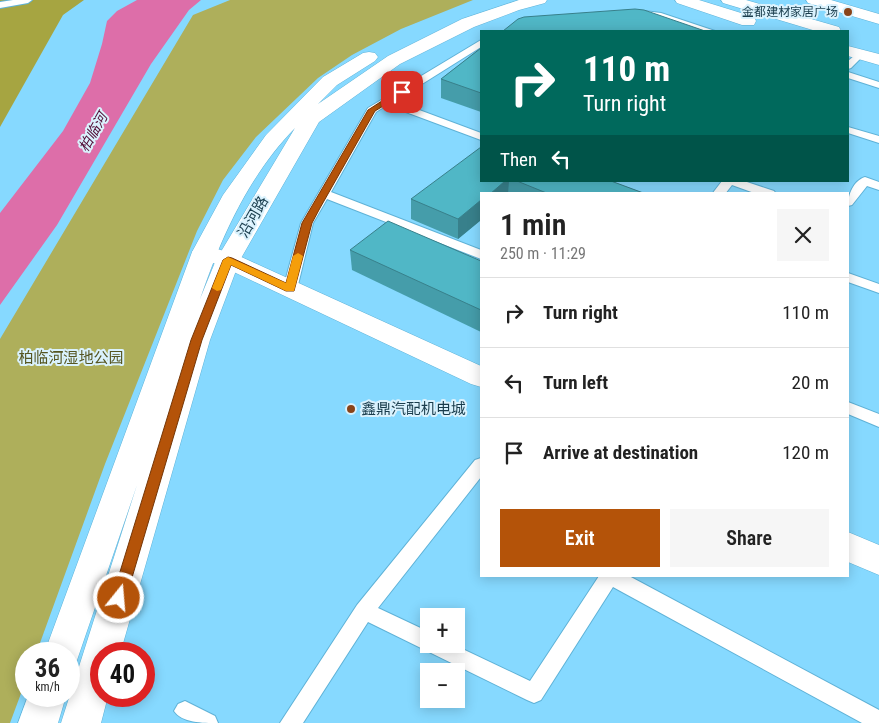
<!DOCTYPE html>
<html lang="en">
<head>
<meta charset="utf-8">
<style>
  :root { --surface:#fff; --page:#f6f6f6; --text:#222; --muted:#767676; --line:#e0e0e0; --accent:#b45309 }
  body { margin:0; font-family:"Roboto Condensed","Noto Sans SC",sans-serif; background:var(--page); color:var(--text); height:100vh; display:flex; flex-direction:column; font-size:19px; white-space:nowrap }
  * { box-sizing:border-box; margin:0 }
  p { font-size:16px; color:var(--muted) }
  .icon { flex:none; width:28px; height:28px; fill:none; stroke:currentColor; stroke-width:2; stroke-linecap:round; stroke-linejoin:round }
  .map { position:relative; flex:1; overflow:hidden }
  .details { position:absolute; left:480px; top:192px; width:369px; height:385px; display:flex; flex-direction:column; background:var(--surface); border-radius:0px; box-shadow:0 2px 12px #0003 }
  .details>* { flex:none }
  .banner { position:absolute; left:480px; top:30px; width:369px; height:152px; border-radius:0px; box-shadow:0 2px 12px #0003; background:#00695c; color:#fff; overflow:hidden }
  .controls { position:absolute; left:420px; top:608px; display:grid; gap:10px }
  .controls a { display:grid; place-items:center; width:45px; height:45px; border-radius:0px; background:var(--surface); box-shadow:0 2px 12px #0003; font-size:25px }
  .speed { position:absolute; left:15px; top:642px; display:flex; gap:10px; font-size:25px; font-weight:700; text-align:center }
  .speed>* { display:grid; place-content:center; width:65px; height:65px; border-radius:50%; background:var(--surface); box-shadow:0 2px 12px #0003; line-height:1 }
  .speed small { font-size:12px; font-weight:400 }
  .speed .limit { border:8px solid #d22; background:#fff; color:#111 }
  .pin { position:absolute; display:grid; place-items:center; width:42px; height:42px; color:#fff; margin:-21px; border-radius:10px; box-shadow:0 2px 8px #0006 }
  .me { position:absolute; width:55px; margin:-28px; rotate:17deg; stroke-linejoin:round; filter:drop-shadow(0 0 4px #0008) }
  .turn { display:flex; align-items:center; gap:18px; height:105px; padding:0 20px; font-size:22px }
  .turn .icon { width:65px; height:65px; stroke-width:2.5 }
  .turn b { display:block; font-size:35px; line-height:42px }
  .then { display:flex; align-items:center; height:48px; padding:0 20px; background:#0003; gap:10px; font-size:19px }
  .round { display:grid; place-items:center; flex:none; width:52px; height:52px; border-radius:0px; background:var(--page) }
  .overview { display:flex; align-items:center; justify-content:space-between; height:85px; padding:0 20px }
  h1 { font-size:30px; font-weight:600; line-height:38px }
  .cta { display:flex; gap:10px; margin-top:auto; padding:10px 20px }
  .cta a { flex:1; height:58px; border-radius:0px; background:var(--accent); color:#fff; font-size:20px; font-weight:600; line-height:58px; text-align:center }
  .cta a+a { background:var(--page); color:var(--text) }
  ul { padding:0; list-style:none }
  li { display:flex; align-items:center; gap:15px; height:70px; padding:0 20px; border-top:1px solid var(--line) }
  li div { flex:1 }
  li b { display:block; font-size:19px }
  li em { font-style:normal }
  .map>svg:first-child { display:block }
</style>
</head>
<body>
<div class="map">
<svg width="879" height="723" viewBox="0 0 879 723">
  <rect width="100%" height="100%" fill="#86d9ff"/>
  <!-- green -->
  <polygon fill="#aeaf5b" points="230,0 473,0 401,29 352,55 318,78 256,137 223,180 197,231 105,464 36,654 26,654 26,680 10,723 0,723 0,339 193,15"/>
  <!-- forest -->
  <polygon fill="#a6a541" points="0,0 84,0 63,15 0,127"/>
  <!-- water -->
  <polygon fill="#dd6ea9" points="137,0 201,0 189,10 151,64 57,225 0,305 0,213 63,131 90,83 102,44 107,21 117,11"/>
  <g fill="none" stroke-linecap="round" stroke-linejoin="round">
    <defs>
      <g id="service">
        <polygon points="13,0 32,0 28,3 0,8 0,2"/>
        <polygon points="644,11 661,13 715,31 701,31 657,18 641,16 640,14"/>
        <polygon points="481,40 481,47 395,101 481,133 481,140 387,105 376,112 331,192 481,250 481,259 327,199 313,223 297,289 295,292 285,292 283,289 301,223 368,108"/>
        <polygon points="860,51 863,52 863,56 851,68 848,69 848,61"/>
        <polygon points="848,72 879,82 879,88 848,78"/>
        <polygon points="848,127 879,136 879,143 848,133"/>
        <path d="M865 177 879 182V190L867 186 852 205 848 206C848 195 853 181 865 177Z"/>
        <polygon points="722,181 744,181 774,191 776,194 757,194 732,185 725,194 712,194"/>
        <polygon points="848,273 879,284 879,293 848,282"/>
        <polygon points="848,402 879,414 879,427 848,414"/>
        <polygon points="481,458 481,477 378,608 429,632 429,644 452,644 530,681 599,576 629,576 879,710 879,723 862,723 613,587 541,700 534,703 527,700 368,622 303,723 280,723 357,605 475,460"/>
        <path d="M185 701 215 716 218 723C202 723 182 723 174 711L178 704Z"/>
      </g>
      <g id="minor">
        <polygon points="806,0 831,0 879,14 879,24 808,3"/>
        <polygon points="204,245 237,255 481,366 481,387 471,384 219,265 196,257 192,252 196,247"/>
        <polygon points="848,532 879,545 879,575 848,562"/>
      </g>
      <g id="tertiary">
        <path d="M519 0H547L545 3 519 10 474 27 400 64 319 122 240 260 210 340 120 654H101V696H108L101 723H61L137 485 75 666 69 669V654H44L192 252 223 195 266 135 323 77 363 53 369 52 375 53 378 57 375 61 337 85 318 104 388 56 462 19ZM295 128 216 260 200 299C221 237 249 175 295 128Z"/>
        <polygon points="28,696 66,696 58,723 18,723"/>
      </g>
      <g id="primary">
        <polygon points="675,0 699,0 754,17 756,21 754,25 742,25 677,3"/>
        <polygon points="721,0 746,0 839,27 841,31 816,31 723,3"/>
        <polygon points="848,46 879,54 879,65 848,56"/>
      </g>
    </defs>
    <!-- service casing -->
    <use href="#service" stroke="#5fb2d7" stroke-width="2"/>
    <!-- minor casing -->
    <use href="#minor" stroke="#5fb2d7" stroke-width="1"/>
    <!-- tertiary casing -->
    <use href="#tertiary" stroke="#5fb2d7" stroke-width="1"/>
    <!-- primary casing -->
    <use href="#primary" stroke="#5fb2d7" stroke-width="1"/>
    <!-- service -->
    <use href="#service" fill="#fff" fill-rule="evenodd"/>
    <!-- minor -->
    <use href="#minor" fill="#fff" fill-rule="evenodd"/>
    <!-- tertiary -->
    <use href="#tertiary" fill="#fff" fill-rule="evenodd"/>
    <!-- primary -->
    <use href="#primary" fill="#fff" fill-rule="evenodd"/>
  </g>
  <!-- wall -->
  <g fill="#459daa">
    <polygon points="481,48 481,112 441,98 441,79"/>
    <polygon points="481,181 611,181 646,194 481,194 481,220 458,239 411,219 411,199"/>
    <polygon points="350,250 481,261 481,332 352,270"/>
  </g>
  <!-- shaded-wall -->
  <g fill="#38808b">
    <polygon points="505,181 509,181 508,194 490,194"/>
    <polygon points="481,200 481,220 458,239 458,219"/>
  </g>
  <!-- building -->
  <g fill="#50b7c6" stroke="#38808b">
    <polygon points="635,9 644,10 705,31 503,31 518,19 524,17"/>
    <polygon points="481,48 481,93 441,79"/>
    <polygon points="481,147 481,181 505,181 490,194 481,194 481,200 458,219 411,199"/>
    <polygon points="517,181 611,181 646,194 549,194"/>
    <polygon points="388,221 481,261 481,310 350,250"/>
  </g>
  <!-- route -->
  <polygon fill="#b45309" stroke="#753606" points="399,90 406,92 375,111 320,208 312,223 294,291 286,291 231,265 202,340 126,598 124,603 119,605 114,603 112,598 191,340 223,260 228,257 232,258 286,283 302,223 368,110"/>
  <!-- slow -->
  <polygon fill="#f59e0b" points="298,253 303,256 294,291 286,291 231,265 221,290 217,291 212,288 223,260 228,257 286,283 293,256"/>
  <!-- markers -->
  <g fill="#894419" stroke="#daf2fd" stroke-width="2">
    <circle cx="848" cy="12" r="5"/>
    <circle cx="351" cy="409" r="5"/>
  </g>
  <g text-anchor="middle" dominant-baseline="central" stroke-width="4" stroke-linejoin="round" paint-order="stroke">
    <!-- far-poi labels -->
    <g font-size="12" fill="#193c4c" stroke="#daf2fd" text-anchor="end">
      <text x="838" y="12">金都建材家居广场</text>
    </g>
    <!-- far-water labels -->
    <g font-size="14" font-style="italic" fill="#510b35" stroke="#daf2fd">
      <text transform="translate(93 132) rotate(-60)">柏临河</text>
    </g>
    <!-- street labels -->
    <g font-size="15" fill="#193c4c" stroke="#daf2fd">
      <text transform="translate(253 217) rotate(-60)">沿河路</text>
    </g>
    <!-- park labels -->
    <g font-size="15" fill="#565622" stroke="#daf2fd">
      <text x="71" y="358">柏临河湿地公园</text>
    </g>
    <!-- poi labels -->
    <g font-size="15" fill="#193c4c" stroke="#daf2fd" text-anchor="start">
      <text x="361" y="409">鑫鼎汽配机电城</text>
    </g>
  </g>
</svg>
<div class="controls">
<a>+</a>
<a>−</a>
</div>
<div class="speed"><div>36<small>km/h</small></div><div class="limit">40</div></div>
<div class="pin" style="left:402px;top:92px;background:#d93025"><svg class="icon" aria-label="arrive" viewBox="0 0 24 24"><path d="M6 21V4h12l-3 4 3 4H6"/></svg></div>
<svg class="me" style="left:119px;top:598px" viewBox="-20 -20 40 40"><circle r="17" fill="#b45309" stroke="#fff" stroke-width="3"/><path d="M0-11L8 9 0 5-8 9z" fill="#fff"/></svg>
<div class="banner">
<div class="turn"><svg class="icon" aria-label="right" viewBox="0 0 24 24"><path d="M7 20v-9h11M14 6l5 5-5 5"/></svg><div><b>110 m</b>Turn right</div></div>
<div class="then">Then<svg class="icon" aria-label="left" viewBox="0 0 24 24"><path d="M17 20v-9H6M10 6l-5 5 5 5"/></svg></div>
</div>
<section class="details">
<div class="overview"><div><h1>1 min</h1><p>250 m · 11:29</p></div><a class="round"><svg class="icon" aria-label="close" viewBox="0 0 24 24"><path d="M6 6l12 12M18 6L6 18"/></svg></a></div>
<ul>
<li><svg class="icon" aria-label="right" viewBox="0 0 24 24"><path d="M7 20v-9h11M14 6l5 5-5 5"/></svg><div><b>Turn right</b></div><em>110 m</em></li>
<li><svg class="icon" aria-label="left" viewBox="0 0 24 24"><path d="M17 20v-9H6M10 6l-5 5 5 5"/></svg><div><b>Turn left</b></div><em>20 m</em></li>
<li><svg class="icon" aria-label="arrive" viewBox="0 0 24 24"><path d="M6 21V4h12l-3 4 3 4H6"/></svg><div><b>Arrive at destination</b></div><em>120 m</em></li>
</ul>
<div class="cta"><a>Exit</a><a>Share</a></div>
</section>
</div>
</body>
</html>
